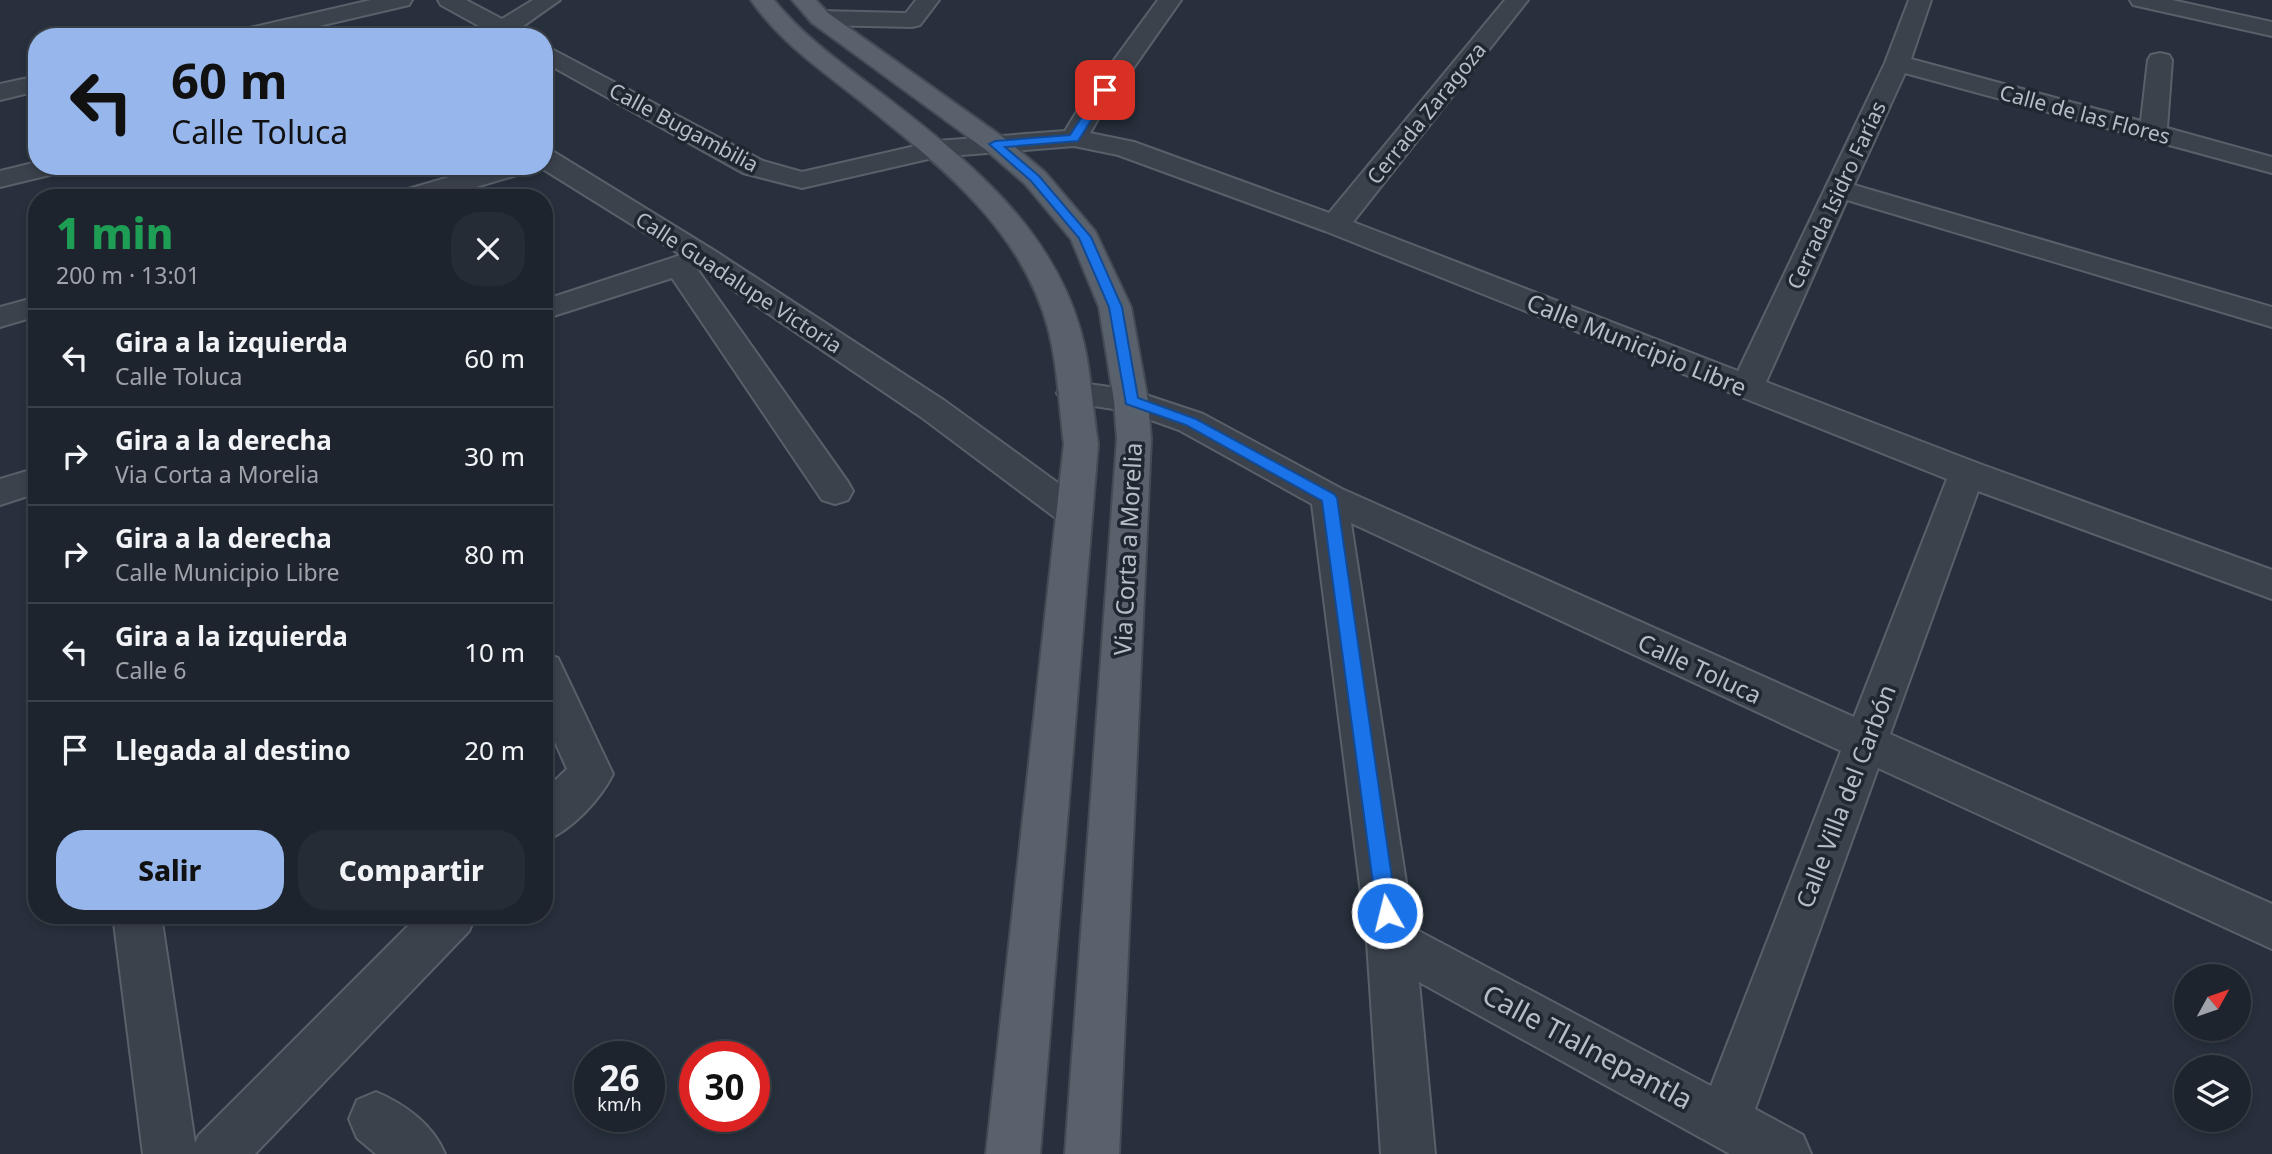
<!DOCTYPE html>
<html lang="es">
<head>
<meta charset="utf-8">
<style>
  :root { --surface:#1d242d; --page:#252c35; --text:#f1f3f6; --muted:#a0a4aa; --line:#3b4149; --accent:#97b6ec }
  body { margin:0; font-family:"Noto Sans",sans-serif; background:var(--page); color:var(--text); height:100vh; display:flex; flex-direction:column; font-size:26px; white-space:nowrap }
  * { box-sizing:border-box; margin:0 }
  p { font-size:23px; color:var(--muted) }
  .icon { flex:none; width:38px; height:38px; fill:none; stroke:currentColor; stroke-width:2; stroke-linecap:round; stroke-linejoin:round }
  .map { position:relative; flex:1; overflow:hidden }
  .sheet { position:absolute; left:28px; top:189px; width:525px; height:735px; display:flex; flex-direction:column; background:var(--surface); border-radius:28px; box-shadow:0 4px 10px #0003,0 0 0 2px var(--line) }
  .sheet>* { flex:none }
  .hud { position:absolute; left:28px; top:28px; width:525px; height:147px; border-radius:28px; box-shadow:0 4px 10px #0003,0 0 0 2px var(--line); background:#97b6ec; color:#111; overflow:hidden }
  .needle { width:46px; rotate:50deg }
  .buttons { position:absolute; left:2174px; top:964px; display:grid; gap:14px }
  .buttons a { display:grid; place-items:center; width:77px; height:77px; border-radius:50%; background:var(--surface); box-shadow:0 4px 10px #0003,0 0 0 2px var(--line); font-size:35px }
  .speed { position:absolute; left:574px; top:1041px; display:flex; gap:14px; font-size:35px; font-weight:700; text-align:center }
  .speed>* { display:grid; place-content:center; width:91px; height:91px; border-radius:50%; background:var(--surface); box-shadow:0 4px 10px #0003,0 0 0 2px var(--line); line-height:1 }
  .speed small { font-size:18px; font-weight:400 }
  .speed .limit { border:10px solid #d22; background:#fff; color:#111 }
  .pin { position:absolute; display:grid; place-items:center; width:60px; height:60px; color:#fff; margin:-30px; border-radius:14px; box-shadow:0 4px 10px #0006 }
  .me { position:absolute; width:77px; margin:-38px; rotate:352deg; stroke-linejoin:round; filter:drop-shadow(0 0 5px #0008) }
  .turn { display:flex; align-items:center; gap:24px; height:147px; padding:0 28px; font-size:32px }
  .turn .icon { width:91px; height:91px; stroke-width:2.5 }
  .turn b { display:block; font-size:49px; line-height:60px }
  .round { display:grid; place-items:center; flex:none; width:74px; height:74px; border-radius:28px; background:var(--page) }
  .headline { display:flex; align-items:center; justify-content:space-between; height:119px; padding:0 28px }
  h1 { font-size:42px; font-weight:800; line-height:52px; color:#1e9e55 }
  .button { display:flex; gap:14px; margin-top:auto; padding:14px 28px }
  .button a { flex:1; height:80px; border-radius:28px; background:var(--accent); color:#111; font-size:28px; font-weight:800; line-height:80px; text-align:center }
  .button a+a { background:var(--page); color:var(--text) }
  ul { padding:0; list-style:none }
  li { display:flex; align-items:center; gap:21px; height:98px; padding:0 28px; border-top:2px solid var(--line) }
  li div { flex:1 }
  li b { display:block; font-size:26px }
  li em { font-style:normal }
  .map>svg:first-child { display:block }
</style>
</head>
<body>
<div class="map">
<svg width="2272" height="1154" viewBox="0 0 2272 1154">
  <rect width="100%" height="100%" fill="#27303c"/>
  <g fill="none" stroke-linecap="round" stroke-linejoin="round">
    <defs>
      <g id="street">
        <polygon points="371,0 412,0 409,5 272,37 228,37 232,32"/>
        <polygon points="438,0 466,0 502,19 533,0 560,0 519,29 529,37 499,37 441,5"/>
        <polygon points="916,0 939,0 920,25 912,27 820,25 812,23 808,18 812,13 820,11 906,13"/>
        <path d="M1158 0H1181L1101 114 1090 133 1134 142 1329 213 1505 0H1528L1353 222 1738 371 1885 63 1909 0H1931L1911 59 2141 121 2148 60 2151 55 2160 53 2169 55 2172 60 2167 128 2272 157V173L1905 73 1854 185 2272 307V327L1847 200 1766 382 1980 464 2272 570V599L1978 491 1890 734 2272 904V949L1878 768 1755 1109 1803 1135 1811 1154H1730L1419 982 1435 1154H1381L1367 941 1312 504 1179 430 1126 411 1062 401 1057 393 1062 385 1074 382 1131 390 1203 414 1342 489 1854 717 1947 479 1325 231 1118 155 1074 146 937 157 802 188 743 173 544 62V45L763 161 802 172 937 141 1065 131 1079 108ZM1351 523 1841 751 1711 1086 1413 928Z"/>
        <polygon points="2130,0 2172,0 2272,22 2272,36 2133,5"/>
        <polygon points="37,76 37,91 0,100 0,84"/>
        <polygon points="544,150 554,152 715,251 945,401 1087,504 1092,513 1087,522 1074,526 1061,522 921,417 701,268 697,269 848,482 853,491 848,500 835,504 822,500 672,278 544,319 544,300 681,255 538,166 544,166"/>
        <polygon points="37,162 37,166 66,166 62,172 0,187 0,171"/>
        <polygon points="487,166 531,166 527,172 439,198 394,198 398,192"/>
        <polygon points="37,297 37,316 0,327 0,307"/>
        <polygon points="37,468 37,493 0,505 0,479"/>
        <path d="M544 653 558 658 613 774C600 800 571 831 544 841V791L567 769 544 717Z"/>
        <polygon points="113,915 161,915 195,1143 199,1135 419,915 476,915 469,931 255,1154 143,1154"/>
        <path d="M376 1092C405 1104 433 1125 445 1154H376L357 1138 349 1119 357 1100Z"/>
      </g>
      <g id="primary">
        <path d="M751 0H774C806 40 850 69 890 100 970 162 1051 228 1080 329 1091 366 1092 406 1098 444L1040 1154H986L1064 444C1059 406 1058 366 1048 328 1021 227 938 164 859 100 820 69 779 41 751 0Z"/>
        <polygon points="792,0 816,0 828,13 1004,138 1045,172 1095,231 1131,307 1148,401 1151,439 1119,1154 1065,1154 1117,439 1114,401 1099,307 1071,239 1025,184 986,150 812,23"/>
      </g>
    </defs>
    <!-- street casing -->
    <use href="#street" stroke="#59606a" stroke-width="4"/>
    <!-- primary casing -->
    <use href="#primary" stroke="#444b55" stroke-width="4"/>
    <!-- street -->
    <use href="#street" fill="#3b424c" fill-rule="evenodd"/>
    <!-- primary -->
    <use href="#primary" fill="#59616c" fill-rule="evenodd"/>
  </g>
  <!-- route -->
  <polygon fill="#1a73e8" stroke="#114b97" stroke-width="2" points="1101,88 1110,90 1078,141 1005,147 1039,176 1091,237 1122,307 1138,398 1196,419 1334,494 1337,498 1397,913 1394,919 1387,922 1380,919 1377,913 1322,501 1186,425 1126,404 1109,307 1079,238 1031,181 989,144 995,141 1070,135"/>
  <g text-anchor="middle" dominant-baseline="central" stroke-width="7" stroke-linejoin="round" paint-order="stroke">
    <!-- far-street labels -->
    <g font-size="21" fill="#b7bdc7" stroke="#202731">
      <text transform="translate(1426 113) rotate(-51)">Cerrada Zaragoza</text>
      <text transform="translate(2085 114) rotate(15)">Calle de las Flores</text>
      <text transform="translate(684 127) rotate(28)">Calle Bugambilia</text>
      <text transform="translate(1836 195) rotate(-65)">Cerrada Isidro Farías</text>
      <text transform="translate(739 282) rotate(33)">Calle Guadalupe Victoria</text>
    </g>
    <!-- street labels -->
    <g font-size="24" fill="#b7bdc7" stroke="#202731">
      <text transform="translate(1637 344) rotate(22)">Calle Municipio Libre</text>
      <text transform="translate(1127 549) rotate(-87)">Via Corta a Morelia</text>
      <text transform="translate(1700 668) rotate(25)">Calle Toluca</text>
      <text transform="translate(1845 796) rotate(-69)">Calle Villa del Carbón</text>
    </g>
    <!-- near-street labels -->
    <g font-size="28" fill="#b7bdc7" stroke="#202731">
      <text transform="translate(1588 1046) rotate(28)">Calle Tlalnepantla</text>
    </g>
  </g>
</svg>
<div class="buttons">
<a><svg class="needle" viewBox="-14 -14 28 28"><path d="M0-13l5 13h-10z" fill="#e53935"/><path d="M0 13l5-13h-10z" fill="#a0a4aa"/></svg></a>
<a><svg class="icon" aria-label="layers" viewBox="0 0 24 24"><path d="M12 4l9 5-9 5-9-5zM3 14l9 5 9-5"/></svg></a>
</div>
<div class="speed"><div>26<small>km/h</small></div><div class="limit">30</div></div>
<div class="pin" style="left:1105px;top:90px;background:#d93025"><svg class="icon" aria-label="arrive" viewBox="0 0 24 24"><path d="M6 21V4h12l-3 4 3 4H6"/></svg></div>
<svg class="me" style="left:1387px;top:913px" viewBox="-20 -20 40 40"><circle r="17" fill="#1a73e8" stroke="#fff" stroke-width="3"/><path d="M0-11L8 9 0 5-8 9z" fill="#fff"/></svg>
<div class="hud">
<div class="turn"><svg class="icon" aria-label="left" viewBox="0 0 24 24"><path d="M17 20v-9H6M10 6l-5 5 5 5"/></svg><div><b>60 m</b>Calle Toluca</div></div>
</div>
<section class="sheet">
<div class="headline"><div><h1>1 min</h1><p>200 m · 13:01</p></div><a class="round"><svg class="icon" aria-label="close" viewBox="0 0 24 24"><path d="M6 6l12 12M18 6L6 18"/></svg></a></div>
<ul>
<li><svg class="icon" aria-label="left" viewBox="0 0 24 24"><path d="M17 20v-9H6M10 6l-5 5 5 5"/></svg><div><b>Gira a la izquierda</b><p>Calle Toluca</p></div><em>60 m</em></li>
<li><svg class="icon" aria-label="right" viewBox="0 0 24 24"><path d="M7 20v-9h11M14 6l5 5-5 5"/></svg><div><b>Gira a la derecha</b><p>Via Corta a Morelia</p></div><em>30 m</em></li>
<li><svg class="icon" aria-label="right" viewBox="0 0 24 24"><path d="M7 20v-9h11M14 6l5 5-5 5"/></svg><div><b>Gira a la derecha</b><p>Calle Municipio Libre</p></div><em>80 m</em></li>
<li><svg class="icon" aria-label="left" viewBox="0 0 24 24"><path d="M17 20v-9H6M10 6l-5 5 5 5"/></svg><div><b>Gira a la izquierda</b><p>Calle 6</p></div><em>10 m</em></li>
<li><svg class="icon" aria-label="arrive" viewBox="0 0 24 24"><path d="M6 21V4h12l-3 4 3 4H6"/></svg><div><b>Llegada al destino</b></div><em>20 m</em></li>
</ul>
<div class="button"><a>Salir</a><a>Compartir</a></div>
</section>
</div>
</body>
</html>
